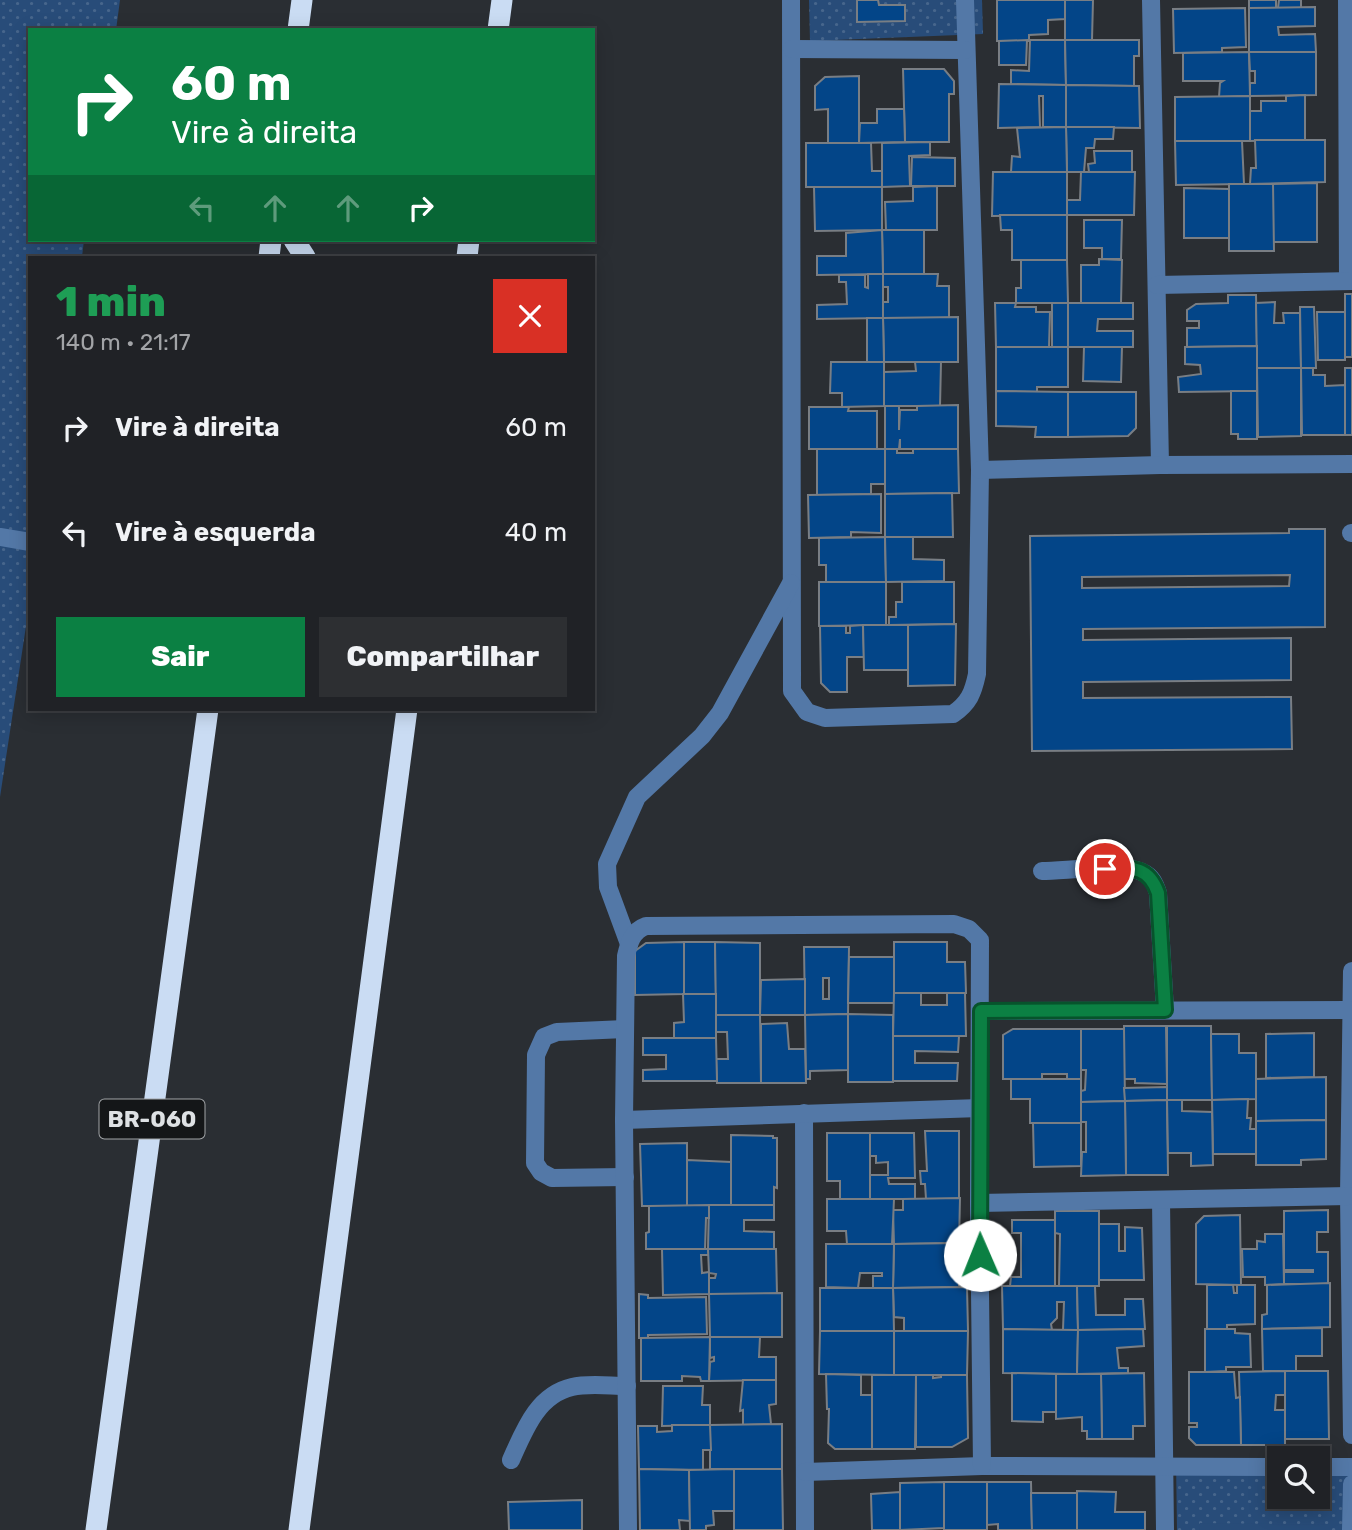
<!DOCTYPE html>
<html lang="pt">
<head>
<meta charset="utf-8">
<style>
  :root { --surface:#202226; --page:#2d2f32; --text:#f1f3f6; --muted:#a2a4a7; --line:#3d3f43; --accent:#0b8043 }
  body { margin:0; font-family:Rubik,sans-serif; background:var(--page); color:var(--text); height:100vh; display:flex; flex-direction:column; font-size:26px; white-space:nowrap }
  * { box-sizing:border-box; margin:0 }
  p { font-size:23px; color:var(--muted) }
  .icon { flex:none; width:38px; height:38px; fill:none; stroke:currentColor; stroke-width:2; stroke-linecap:round; stroke-linejoin:round }
  .map { position:relative; flex:1; overflow:hidden }
  .panel { position:absolute; left:28px; top:256px; width:567px; height:455px; display:flex; flex-direction:column; background:var(--surface); border-radius:0px; box-shadow:0 4px 18px #0003,0 0 0 2px var(--line) }
  .panel>* { flex:none }
  .top-card { position:absolute; left:28px; top:28px; width:567px; height:214px; border-radius:0px; box-shadow:0 4px 18px #0003,0 0 0 2px var(--line); background:#0b8043; color:#fff; overflow:hidden }
  .fabs { position:absolute; left:1267px; top:1446px; display:grid; gap:14px }
  .fabs a { display:grid; place-items:center; width:63px; height:63px; border-radius:0px; background:var(--surface); box-shadow:0 4px 18px #0003,0 0 0 2px var(--line); font-size:35px }
  .pin { position:absolute; display:grid; place-items:center; width:60px; height:60px; color:#fff; margin:-30px; border:4px solid #fff; border-radius:50%; box-shadow:0 2px 7px #0007 }
  .me { position:absolute; width:77px; margin:-38px; rotate:359deg; stroke-linejoin:round; filter:drop-shadow(0 0 5px #0008) }
  .turn { display:flex; align-items:center; gap:24px; height:147px; padding:0 28px; font-size:32px }
  .turn .icon { width:91px; height:91px; stroke-width:2.5 }
  .turn b { display:block; font-size:49px; line-height:60px }
  .lanes { display:flex; align-items:center; height:66px; padding:0 28px; background:#0003; justify-content:center; gap:35px; direction:ltr }
  .lanes .off { opacity:.35 }
  .round { display:grid; place-items:center; flex:none; width:74px; height:74px; border-radius:0px; background:var(--page) }
  .head { display:flex; align-items:center; justify-content:space-between; height:119px; padding:0 28px }
  h1 { font-size:42px; font-weight:800; line-height:52px; color:#1e9e55 }
  .action { display:flex; gap:14px; margin-top:auto; padding:14px 28px }
  .action a { flex:1; height:80px; border-radius:0px; background:var(--accent); color:#fff; font-size:28px; font-weight:800; line-height:80px; text-align:center }
  .action a+a { background:var(--page); color:var(--text) }
  ul { padding:0; list-style:none }
  li { display:flex; align-items:center; gap:21px; height:105px; padding:0 28px }
  li div { flex:1 }
  li b { display:block; font-size:26px }
  li em { font-style:normal }
  .map>svg:first-child { display:block }
</style>
</head>
<body>
<div class="map">
<svg width="1352" height="1530" viewBox="0 0 1352 1530">
  <defs>
    <pattern id="grass-dots" width="8" height="8" patternUnits="userSpaceOnUse" patternTransform="scale(1.75)"><rect width="8" height="8" fill="#284c79"/><path d="M2 2h.1M6 6h.1" fill="none" stroke="#47668c" stroke-width="1.8" stroke-linecap="round"/></pattern>
  </defs>
  <rect width="100%" height="100%" fill="#2a2e33"/>
  <!-- grass -->
  <g fill="url(#grass-dots)">
    <polygon points="0,0 120,0 116,30 30,30 30,240 84,240 82,257 30,257 30,600 0,797"/>
    <polygon points="809,0 982,0 983,34 810,41"/>
    <polygon points="1176,1460 1279,1461 1279,1496 1318,1496 1318,1461 1352,1461 1352,1530 1177,1530"/>
  </g>
  <!-- pitch -->
  <polygon fill="#284c79" points="1200,1523 1330,1525 1330,1530 1199,1530"/>
  <!-- building -->
  <g fill="#034588" stroke="#797e84" stroke-width="2" fill-rule="evenodd">
    <polygon points="857,0 878,0 879,5 905,5 905,21 857,22"/>
    <polygon points="997,0 1065,0 1065,19 1048,20 1048,34 1029,35 1029,41 997,41"/>
    <polygon points="1065,0 1093,0 1092,40 1065,40"/>
    <rect x="1249" y="0" width="27" height="8"/>
    <polygon points="1279,0 1301,0 1301,8 1278,8"/>
    <polygon points="1315,7 1315,26 1278,27 1279,35 1315,34 1316,52 1249,52 1249,8"/>
    <polygon points="1245,8 1246,47 1222,48 1222,52 1174,53 1173,9"/>
    <polygon points="1027,40 1026,65 999,65 999,41"/>
    <polygon points="1030,40 1065,40 1066,85 1011,84 1011,70 1029,71"/>
    <polygon points="1065,40 1139,40 1139,56 1134,56 1134,86 1066,85"/>
    <polygon points="1249,52 1250,96 1219,97 1220,83 1223,81 1183,81 1183,53"/>
    <polygon points="1249,52 1316,52 1316,95 1250,96 1250,83 1255,83 1255,71 1250,71"/>
    <polygon points="903,69 944,69 954,81 954,94 949,94 949,142 905,142"/>
    <polygon points="859,76 859,143 828,143 828,109 815,110 815,86 825,77"/>
    <polygon points="999,84 1066,85 1066,127 1043,127 1043,96 1039,96 1040,127 998,128"/>
    <polygon points="1066,85 1139,86 1140,128 1066,127"/>
    <polygon points="1305,95 1305,140 1250,141 1250,111 1261,111 1261,101 1286,101 1286,96"/>
    <polygon points="1250,96 1250,141 1175,141 1175,97"/>
    <polygon points="877,109 904,109 905,142 859,143 860,123 877,123"/>
    <polygon points="1066,127 1114,127 1113,139 1095,139 1094,148 1086,148 1084,172 1067,172"/>
    <polygon points="1066,127 1067,172 1011,172 1012,156 1020,157 1017,128"/>
    <polygon points="1255,140 1325,140 1325,182 1250,184 1251,168 1256,168"/>
    <polygon points="1175,141 1242,141 1244,184 1176,185"/>
    <polygon points="930,142 930,155 909,156 910,186 882,187 882,143"/>
    <polygon points="806,143 871,143 872,171 882,171 882,187 806,187"/>
    <polygon points="1094,151 1132,151 1132,172 1089,172 1088,164 1095,163"/>
    <polygon points="912,157 955,158 955,186 911,186"/>
    <polygon points="993,172 1067,172 1067,215 992,216"/>
    <polygon points="1081,172 1135,172 1134,215 1067,215 1067,200 1080,200"/>
    <polygon points="1317,183 1317,242 1273,242 1273,184"/>
    <polygon points="1229,184 1273,184 1274,251 1229,251"/>
    <polygon points="937,186 937,230 886,230 885,202 913,201 913,187"/>
    <polygon points="814,187 882,187 882,230 815,231"/>
    <polygon points="1184,188 1229,189 1229,238 1184,238"/>
    <polygon points="1000,215 1067,215 1067,260 1012,260 1012,230 1001,230"/>
    <polygon points="1084,220 1122,220 1121,259 1102,259 1102,248 1084,248"/>
    <polygon points="882,230 924,230 924,274 883,274"/>
    <polygon points="882,230 883,274 817,275 817,256 846,256 846,233"/>
    <polygon points="1099,259 1122,260 1121,303 1081,303 1081,265 1099,265"/>
    <polygon points="1021,260 1067,260 1068,303 1016,303 1016,288 1021,288"/>
    <polygon points="868,274 883,274 883,318 817,319 817,305 847,304 846,282 839,282 839,275 865,275 865,287 868,288"/>
    <polygon points="883,274 938,274 937,286 949,286 949,318 883,318 883,302 888,302 888,287 883,287"/>
    <rect x="1345" y="294" width="7" height="63"/>
    <polygon points="1228,295 1256,295 1257,346 1187,347 1187,328 1199,328 1199,321 1187,321 1187,310 1196,304 1228,303"/>
    <polygon points="1275,302 1274,323 1284,323 1283,313 1300,313 1301,368 1257,368 1256,303"/>
    <polygon points="995,303 1016,303 1015,307 1036,307 1036,312 1050,312 1049,347 996,347"/>
    <rect x="1052" y="303" width="16" height="44"/>
    <polygon points="1068,303 1133,303 1133,319 1098,319 1097,331 1133,331 1133,347 1068,347"/>
    <polygon points="1300,307 1314,307 1316,368 1301,368"/>
    <polygon points="1317,312 1345,312 1345,360 1318,360"/>
    <polygon points="958,317 958,362 884,362 883,318"/>
    <polygon points="867,318 883,318 884,362 867,362"/>
    <polygon points="1257,346 1257,391 1179,392 1178,377 1201,374 1200,365 1185,364 1185,347"/>
    <polygon points="996,347 1068,347 1068,387 1037,387 1037,392 996,391"/>
    <polygon points="1084,347 1122,347 1121,382 1083,381"/>
    <polygon points="831,362 884,362 884,406 842,407 842,393 830,393"/>
    <polygon points="915,362 941,362 940,406 884,406 884,372 916,371"/>
    <polygon points="1257,368 1301,368 1301,436 1258,437"/>
    <polygon points="1301,368 1313,368 1313,375 1325,375 1325,386 1345,385 1345,435 1302,435"/>
    <rect x="1345" y="368" width="7" height="67"/>
    <polygon points="996,391 1068,392 1068,437 1035,437 1036,427 996,426"/>
    <polygon points="1231,391 1257,391 1257,439 1238,439 1238,434 1231,434"/>
    <polygon points="1068,392 1136,392 1136,428 1128,436 1068,437"/>
    <polygon points="958,405 958,449 900,449 900,439 899,449 885,449 885,406 899,406 899,430 900,410 917,410 917,406"/>
    <polygon points="809,407 849,407 848,411 877,411 877,449 809,449"/>
    <polygon points="817,449 885,449 885,484 871,484 871,494 817,495"/>
    <polygon points="885,449 897,449 897,453 913,453 913,449 958,449 959,493 885,494"/>
    <polygon points="952,493 953,537 885,537 885,494"/>
    <polygon points="881,494 881,533 851,532 851,537 809,538 808,495"/>
    <path d="M1289 529H1325V627L1083 629V640L1291 638V680L1083 682V698L1291 697 1292 749 1032 751 1030 536 1289 533ZM1290 575 1289 586 1082 588V577Z"/>
    <polygon points="885,537 886,582 826,582 826,565 819,565 819,538"/>
    <polygon points="885,537 913,537 913,559 944,560 944,581 886,582"/>
    <polygon points="819,582 886,582 886,625 819,626"/>
    <polygon points="902,582 954,582 954,624 889,625 889,617 896,617 896,602 902,602"/>
    <polygon points="956,624 955,685 908,686 908,625"/>
    <polygon points="863,625 864,657 847,657 847,692 830,692 821,683 820,626 846,626 846,633 850,633 850,626"/>
    <polygon points="863,625 908,625 908,670 864,670"/>
    <polygon points="684,942 684,994 635,995 635,951 646,943"/>
    <polygon points="684,942 715,942 716,994 684,994"/>
    <polygon points="715,942 760,943 760,1015 716,1015"/>
    <polygon points="894,942 947,942 947,962 965,962 966,993 894,993"/>
    <path d="M804 947H849L848 1014 805 1015ZM823 978H829V999H823Z"/>
    <polygon points="849,957 894,957 894,1003 848,1003"/>
    <polygon points="805,979 805,1015 760,1015 761,980"/>
    <polygon points="894,993 921,993 921,1005 947,1005 947,993 965,993 966,1036 893,1036"/>
    <polygon points="683,994 716,994 716,1038 674,1038 674,1023 684,1022"/>
    <polygon points="848,1014 893,1015 893,1082 848,1082"/>
    <polygon points="848,1014 848,1070 810,1071 810,1079 806,1079 805,1015"/>
    <polygon points="716,1015 760,1015 761,1083 717,1083 716,1059 728,1059 727,1032 716,1032"/>
    <polygon points="787,1023 789,1049 805,1049 806,1083 761,1083 761,1024"/>
    <polygon points="1124,1026 1166,1026 1167,1084 1135,1083 1135,1079 1124,1079"/>
    <polygon points="1167,1026 1211,1026 1212,1100 1167,1100"/>
    <polygon points="1013,1029 1081,1029 1081,1079 1067,1079 1067,1074 1042,1074 1042,1079 1003,1079 1003,1035"/>
    <polygon points="1081,1029 1124,1029 1125,1101 1081,1102 1081,1091 1085,1090 1086,1070 1081,1070"/>
    <polygon points="1314,1033 1314,1077 1266,1078 1266,1034"/>
    <polygon points="1211,1034 1239,1034 1239,1053 1256,1053 1256,1099 1212,1100"/>
    <polygon points="893,1036 959,1036 958,1052 915,1051 915,1063 958,1063 957,1081 893,1081"/>
    <polygon points="643,1038 716,1038 717,1081 643,1081 643,1070 666,1069 666,1055 643,1055"/>
    <polygon points="1326,1077 1326,1120 1256,1121 1256,1079"/>
    <polygon points="1011,1079 1081,1079 1081,1123 1030,1123 1030,1099 1011,1099"/>
    <polygon points="1167,1087 1167,1100 1125,1101 1124,1088"/>
    <polygon points="1248,1099 1247,1118 1251,1118 1250,1129 1256,1129 1256,1154 1213,1154 1212,1100"/>
    <polygon points="1167,1100 1168,1175 1126,1175 1125,1101"/>
    <polygon points="1167,1100 1182,1100 1182,1111 1212,1112 1213,1165 1191,1166 1191,1153 1168,1153"/>
    <polygon points="1125,1101 1126,1175 1081,1176 1082,1152 1086,1152 1086,1122 1081,1122 1081,1102"/>
    <polygon points="1326,1120 1326,1159 1301,1160 1301,1165 1256,1165 1256,1121"/>
    <polygon points="1033,1123 1081,1123 1081,1166 1034,1167"/>
    <polygon points="925,1131 959,1131 959,1199 926,1199 925,1184 921,1184 920,1171 927,1171"/>
    <polygon points="827,1133 870,1133 870,1199 840,1199 840,1181 827,1181"/>
    <polygon points="870,1133 914,1133 915,1178 888,1178 889,1184 915,1184 915,1199 870,1199 870,1175 888,1175 888,1162 876,1163 876,1156 870,1156"/>
    <polygon points="731,1135 773,1136 773,1138 777,1138 777,1188 774,1187 774,1205 731,1206"/>
    <polygon points="687,1143 687,1206 642,1206 640,1144"/>
    <polygon points="687,1160 731,1162 731,1206 687,1206"/>
    <polygon points="960,1198 959,1243 894,1244 893,1210 903,1210 903,1199"/>
    <polygon points="827,1199 894,1199 892,1244 847,1244 846,1231 827,1231"/>
    <polygon points="709,1205 774,1205 774,1220 744,1220 744,1231 774,1232 774,1249 708,1249"/>
    <polygon points="709,1205 709,1218 706,1218 705,1249 646,1249 646,1233 649,1232 649,1206"/>
    <polygon points="1328,1210 1328,1232 1317,1232 1317,1252 1328,1252 1328,1284 1284,1284 1284,1272 1313,1272 1313,1270 1284,1270 1284,1211"/>
    <polygon points="1055,1211 1099,1211 1099,1286 1059,1286 1060,1234 1055,1233"/>
    <polygon points="1240,1215 1241,1285 1196,1284 1196,1224 1204,1216"/>
    <polygon points="1012,1220 1055,1220 1055,1286 1010,1286 1011,1277 1021,1277 1021,1233 1012,1233"/>
    <polygon points="1099,1224 1119,1224 1119,1251 1125,1251 1125,1227 1142,1228 1144,1280 1099,1280"/>
    <polygon points="1265,1234 1283,1234 1284,1284 1265,1285 1265,1277 1243,1277 1242,1249 1257,1249 1257,1241 1265,1242"/>
    <polygon points="959,1243 959,1287 893,1288 894,1244"/>
    <polygon points="826,1244 894,1244 893,1288 873,1288 873,1276 882,1276 882,1273 860,1273 858,1288 826,1287"/>
    <polygon points="662,1249 708,1249 709,1255 701,1255 702,1273 709,1272 709,1294 663,1295"/>
    <polygon points="708,1249 776,1249 777,1294 709,1294 709,1278 715,1278 716,1274 709,1273"/>
    <polygon points="1330,1283 1330,1327 1262,1329 1262,1315 1267,1314 1267,1285"/>
    <polygon points="1207,1285 1233,1285 1234,1293 1237,1293 1237,1285 1255,1285 1255,1324 1227,1325 1227,1329 1207,1329"/>
    <polygon points="1002,1286 1077,1286 1078,1330 1063,1330 1064,1302 1057,1302 1057,1318 1051,1324 1052,1330 1003,1329"/>
    <polygon points="1077,1286 1095,1286 1096,1315 1125,1315 1125,1299 1143,1299 1145,1329 1078,1330"/>
    <polygon points="967,1287 968,1331 904,1331 904,1318 894,1317 893,1288"/>
    <polygon points="820,1288 893,1288 894,1331 820,1331"/>
    <polygon points="782,1293 782,1337 710,1337 709,1294"/>
    <polygon points="639,1294 648,1295 648,1298 706,1297 707,1334 648,1335 648,1338 639,1338"/>
    <polygon points="1322,1328 1322,1356 1296,1356 1296,1371 1263,1371 1262,1329"/>
    <polygon points="1003,1329 1078,1330 1077,1374 1003,1373"/>
    <polygon points="1143,1329 1144,1346 1117,1348 1119,1368 1128,1368 1128,1373 1077,1374 1078,1330"/>
    <polygon points="1205,1329 1235,1329 1235,1333 1250,1334 1251,1367 1226,1367 1226,1371 1205,1372"/>
    <polygon points="820,1331 894,1331 894,1375 819,1374"/>
    <polygon points="894,1331 968,1331 967,1375 894,1375"/>
    <polygon points="710,1337 760,1337 759,1357 776,1357 776,1380 709,1381 710,1362 714,1361 714,1357 710,1358"/>
    <polygon points="710,1337 709,1381 701,1381 700,1377 682,1376 682,1381 641,1381 641,1338"/>
    <polygon points="1285,1371 1285,1395 1276,1395 1275,1410 1285,1410 1285,1445 1241,1445 1239,1372"/>
    <polygon points="1285,1371 1328,1371 1329,1439 1285,1439"/>
    <polygon points="1189,1372 1234,1372 1236,1398 1240,1397 1241,1445 1196,1445 1189,1438 1189,1427 1197,1427 1197,1423 1189,1423"/>
    <polygon points="1012,1373 1056,1374 1056,1412 1043,1412 1043,1422 1012,1421"/>
    <polygon points="1144,1373 1145,1426 1133,1426 1133,1439 1102,1439 1101,1374"/>
    <polygon points="826,1374 861,1375 861,1395 872,1395 872,1449 835,1449 828,1443 829,1409 827,1409"/>
    <polygon points="1056,1374 1101,1374 1102,1439 1087,1439 1087,1431 1082,1431 1082,1417 1056,1419"/>
    <polygon points="872,1375 916,1375 915,1449 872,1449"/>
    <polygon points="916,1375 933,1375 933,1378 941,1377 941,1375 967,1375 968,1438 952,1447 916,1447"/>
    <polygon points="743,1380 776,1380 776,1404 769,1405 771,1424 743,1425 743,1410 740,1411"/>
    <polygon points="663,1386 703,1386 702,1405 710,1405 710,1425 662,1426"/>
    <polygon points="782,1424 782,1469 710,1469 710,1425"/>
    <polygon points="672,1425 710,1425 711,1450 703,1450 703,1470 639,1469 638,1426 657,1426 657,1432 672,1431"/>
    <polygon points="639,1469 689,1470 690,1521 679,1520 680,1530 640,1530"/>
    <polygon points="734,1469 782,1469 783,1530 734,1530"/>
    <polygon points="734,1469 734,1511 713,1511 714,1525 706,1526 706,1530 690,1530 689,1470"/>
    <rect x="944" y="1482" width="43" height="48"/>
    <polygon points="944,1482 944,1528 900,1530 900,1483"/>
    <polygon points="987,1482 1031,1482 1032,1530 998,1530 998,1524 987,1525"/>
    <polygon points="1077,1491 1116,1492 1115,1512 1145,1512 1145,1530 1077,1530"/>
    <polygon points="900,1492 900,1530 872,1530 871,1494"/>
    <polygon points="1031,1493 1077,1493 1077,1530 1032,1530"/>
    <polygon points="582,1500 582,1530 509,1530 508,1502"/>
  </g>
  <g fill="none" stroke-linecap="round" stroke-linejoin="round">
    <!-- minor -->
    <g stroke="#5378a7" stroke-width="18">
      <path d="M791 0 792 691 807 712 825 718 953 714C969 703 973 693 977 674L980 470 965 0"/>
      <polyline points="1151,0 1160,465"/>
      <polyline points="1347,0 1348,281"/>
      <polyline points="792,49 965,50"/>
      <polyline points="1157,285 1352,281"/>
      <polyline points="980,470 1160,465 1352,464"/>
      <polyline points="1351,533 1352,533"/>
      <polyline points="0,537 30,542"/>
      <path d="M1042 871C1064 871 1124 863 1142 872 1152 876 1155 884 1158 893L1165 1010"/>
      <polyline points="629,944 608,887 607,864 637,797 702,736 720,713 791,583"/>
      <polyline points="1352,971 1349,1196 1352,1435"/>
      <polyline points="981,1011 1350,1010"/>
      <polyline points="804,1113 805,1530"/>
      <polyline points="624,1120 980,1108"/>
      <polyline points="625,1177 552,1178 541,1172 535,1163 536,1055 544,1037 557,1032 625,1029"/>
      <polyline points="1161,1200 1165,1530"/>
      <polyline points="979,1203 1349,1196"/>
      <path d="M511 1460C524 1431 537 1395 572 1387 588 1383 610 1386 627 1386"/>
      <polyline points="1318,1467 1352,1467"/>
      <polyline points="805,1472 982,1466 1279,1467"/>
      <path d="M628 1530 624 1120 626 956C629 943 632 931 646 926L954 924 969 929 980 940 979 1203 982 1466"/>
      <polyline points="1351,1530 1352,1484"/>
    </g>
    <!-- highway -->
    <g stroke="#cadcf3" stroke-width="21">
      <polyline points="298,30 302,0"/>
      <polyline points="498,30 502,0"/>
      <polyline points="294,240 305,257"/>
      <polyline points="269,257 271,240"/>
      <polyline points="467,257 469,240"/>
      <polyline points="96,1530 208,709"/>
      <polyline points="299,1530 407,709"/>
    </g>
  </g>
  <g fill="none" stroke-linecap="round" stroke-linejoin="round">
    <defs>
      <path id="route" d="M980 1255 981 1011 1165 1010 1158 893C1148 865 1131 868 1105 869"/>
    </defs>
    <!-- route casing -->
    <use href="#route" stroke="#07532c" stroke-width="18"/>
    <!-- route -->
    <use href="#route" stroke="#0b8043" stroke-width="12"/>
  </g>
  <g text-anchor="middle" dominant-baseline="central" stroke-width="7" stroke-linejoin="round" paint-order="stroke">
    <!-- shield labels -->
    <rect fill="#141618" stroke="#a1a4a7" stroke-width="2" x="99.5" y="1099.5" width="105" height="39" rx="5"/>
    <g font-size="23" font-weight="bold" fill="#dee1e4">
      <text x="152" y="1119">BR-060</text>
    </g>
  </g>
</svg>
<div class="fabs">
<a><svg class="icon" aria-label="search" viewBox="0 0 24 24"><circle cx="10" cy="10" r="6"/><path d="M15 15l6 6"/></svg></a>
</div>
<div class="pin" style="left:1105px;top:869px;background:#d93025"><svg class="icon" aria-label="arrive" viewBox="0 0 24 24"><path d="M6 21V4h12l-3 4 3 4H6"/></svg></div>
<svg class="me" style="left:980px;top:1255px" viewBox="-20 -20 40 40"><circle r="19" fill="#fff"/><path d="M0-13L10 11 0 6-10 11z" fill="#0b8043"/></svg>
<div class="top-card">
<div class="turn"><svg class="icon" aria-label="right" viewBox="0 0 24 24"><path d="M7 20v-9h11M14 6l5 5-5 5"/></svg><div><b>60 m</b>Vire à direita</div></div>
<div class="lanes"><svg class="icon off" aria-label="left" viewBox="0 0 24 24"><path d="M17 20v-9H6M10 6l-5 5 5 5"/></svg><svg class="icon off" aria-label="ahead" viewBox="0 0 24 24"><path d="M12 20V5M6 11l6-6 6 6"/></svg><svg class="icon off" aria-label="ahead" viewBox="0 0 24 24"><path d="M12 20V5M6 11l6-6 6 6"/></svg><svg class="icon" aria-label="right" viewBox="0 0 24 24"><path d="M7 20v-9h11M14 6l5 5-5 5"/></svg></div>
</div>
<section class="panel">
<div class="head"><div><h1>1 min</h1><p>140 m · 21:17</p></div><a class="round" style="background:#d93025;color:#fff"><svg class="icon" aria-label="close" viewBox="0 0 24 24"><path d="M6 6l12 12M18 6L6 18"/></svg></a></div>
<ul>
<li><svg class="icon" aria-label="right" viewBox="0 0 24 24"><path d="M7 20v-9h11M14 6l5 5-5 5"/></svg><div><b>Vire à direita</b></div><em>60 m</em></li>
<li><svg class="icon" aria-label="left" viewBox="0 0 24 24"><path d="M17 20v-9H6M10 6l-5 5 5 5"/></svg><div><b>Vire à esquerda</b></div><em>40 m</em></li>
</ul>
<div class="action"><a>Sair</a><a>Compartilhar</a></div>
</section>
</div>
</body>
</html>
